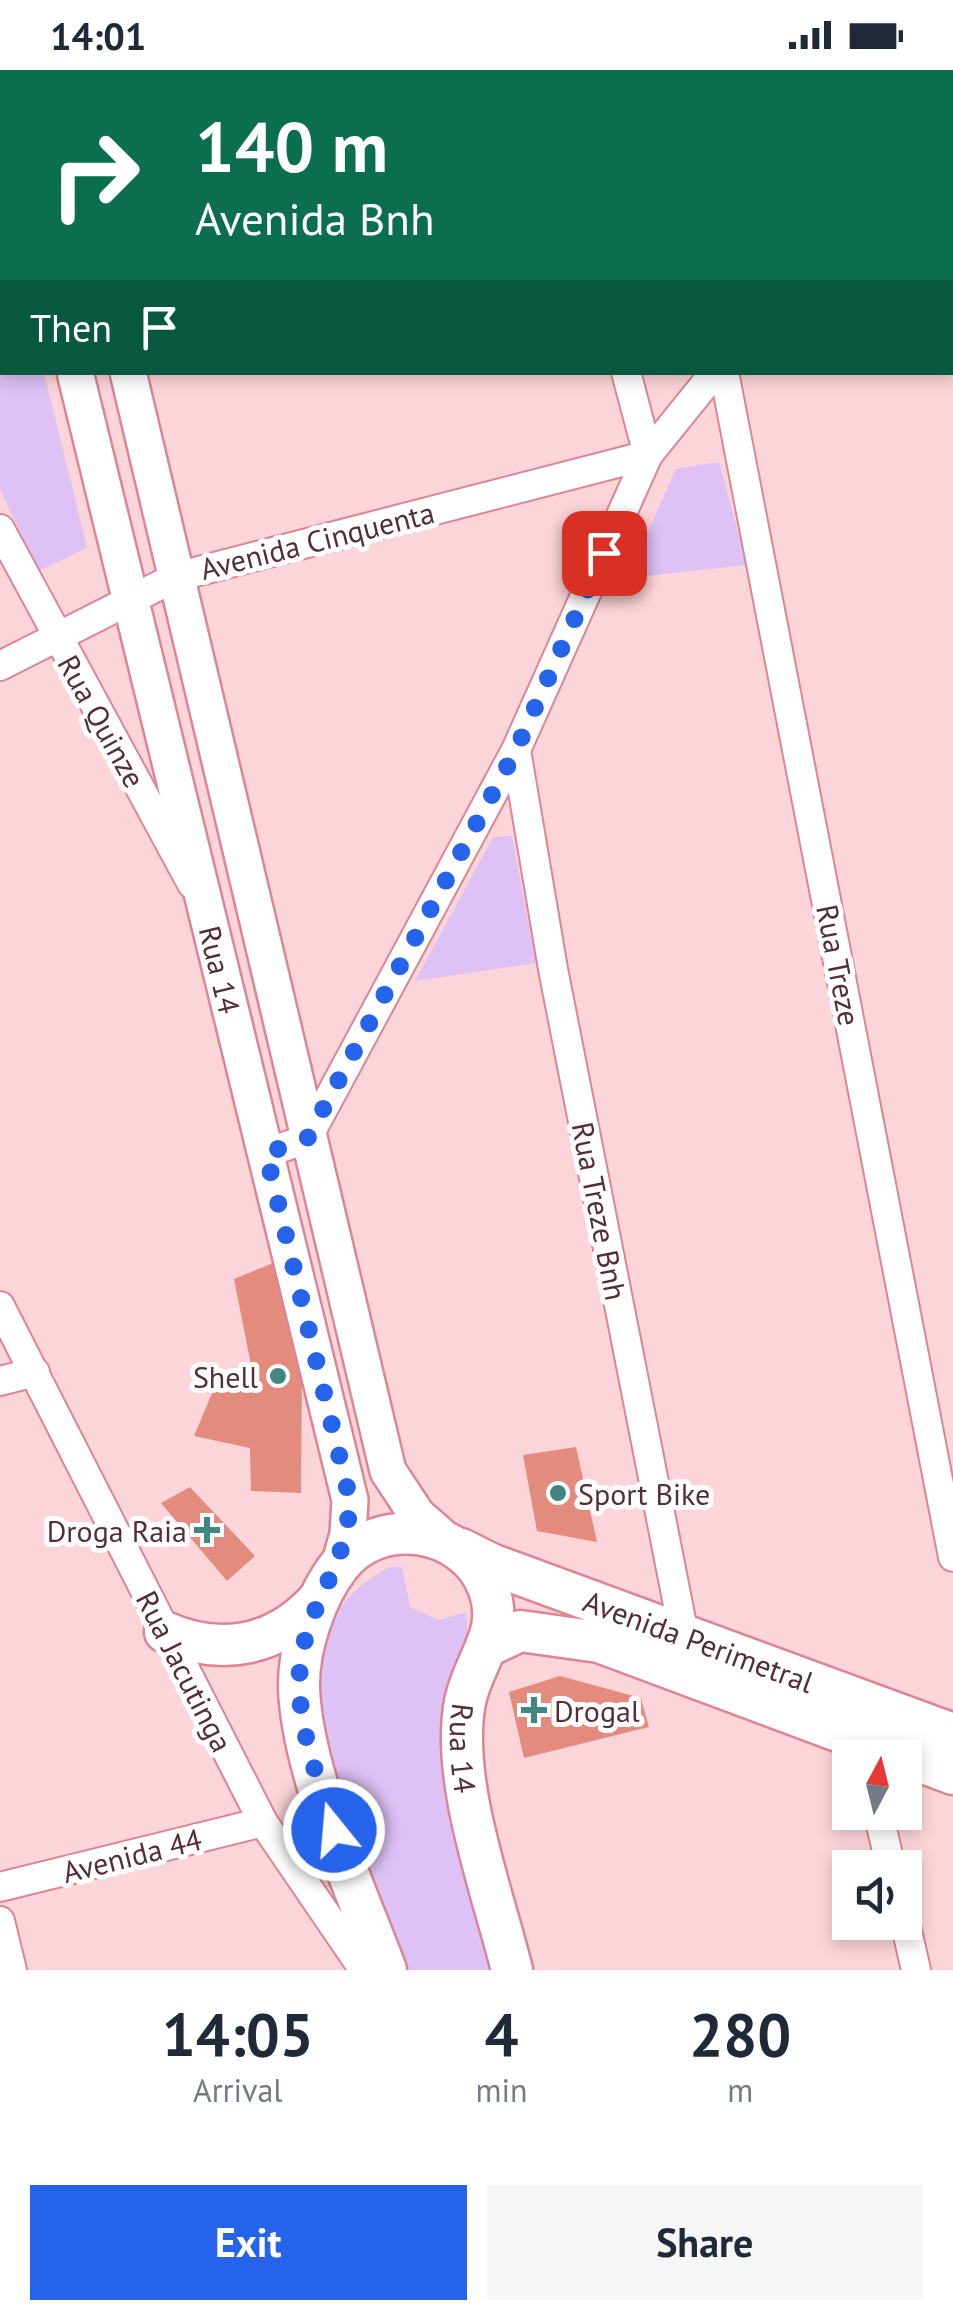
<!DOCTYPE html>
<html lang="en">
<head>
<meta charset="utf-8">
<style>
  :root { --surface:#fff; --page:#f6f6f7; --text:#1f2937; --muted:#747a83; --accent:#2563eb }
  body { margin:0; font-family:"PT Sans",sans-serif; background:var(--page); color:var(--text); height:100vh; display:flex; flex-direction:column; font-size:38px; white-space:nowrap }
  * { box-sizing:border-box; margin:0 }
  p { font-size:32px; color:var(--muted) }
  .icon { flex:none; width:55px; height:55px; fill:none; stroke:currentColor; stroke-width:2; stroke-linecap:round; stroke-linejoin:round }
  .map { position:relative; height:1900px; overflow:hidden }
  .side { display:flex; flex-direction:column; background:var(--surface); flex:1 }
  .side>* { flex:none }
  .hud { position:absolute; left:0px; top:0px; width:955px; height:305px; box-shadow:0 5px 15px #0003; background:#0b6e4f; color:#fff; overflow:hidden }
  .needle { width:65px; rotate:7deg }
  .controls { position:absolute; left:832px; top:1670px; display:grid; gap:20px }
  .controls a { display:grid; place-items:center; width:90px; height:90px; border-radius:0px; background:var(--surface); box-shadow:0 5px 15px #0003; font-size:50px }
  .pin { position:absolute; display:grid; place-items:center; width:85px; height:85px; color:#fff; margin:-42px; border-radius:20px; box-shadow:0 5px 15px #0006 }
  .me { position:absolute; width:110px; margin:-55px; rotate:343deg; stroke-linejoin:round; filter:drop-shadow(0 0 8px #0008) }
  .turn { display:flex; align-items:center; gap:35px; height:210px; padding:0 30px; font-size:45px }
  .turn .icon { width:130px; height:130px; stroke-width:2.5 }
  .turn b { display:block; font-size:70px; line-height:85px }
  .then { display:flex; align-items:center; height:95px; padding:0 30px; background:#0003; gap:20px; font-size:38px }
  .eta { display:flex; justify-content:space-evenly; align-items:center; height:170px; text-align:center }
  .eta b { font-size:60px; font-weight:700; line-height:70px }
  .action { display:flex; gap:20px; margin-top:auto; padding:20px 30px }
  .action a { flex:1; height:115px; border-radius:0px; background:var(--accent); color:#fff; font-size:40px; font-weight:700; line-height:115px; text-align:center }
  .action a+a { background:var(--page); color:var(--text) }
  .status { display:flex; justify-content:space-between; align-items:center; height:70px; padding:0 50px; background:var(--surface); direction:ltr }
  .status svg { height:28px; fill:currentColor }
  .map>svg:first-child { display:block }
</style>
</head>
<body>
<div class="status"><b>14:01</b><svg viewBox="0 0 49 12"><path d="M0 12V9h3v3zM5 12V6h3v6zM10 12V3h3v9zM15 12V0h3v12zM26 1h20v11H26zM47 4h2v5h-2z"/></svg></div>
<div class="map">
<svg width="953" height="1900" viewBox="0 0 953 1900">
  <rect width="100%" height="100%" fill="#fcd5da"/>
  <!-- green -->
  <g fill="#dec1f5">
    <polygon points="0,127 2,302 44,303 87,478 38,501 0,419"/>
    <polygon points="719,392 747,495 627,508 676,399"/>
    <polygon points="512,766 536,893 415,911 493,767"/>
    <path d="M390 1497H402L410 1537 439 1550 466 1542 498 1900H403C376 1827 347 1756 328 1681 324 1662 315 1640 315 1621 313 1565 342 1521 390 1497Z"/>
  </g>
  <!-- building -->
  <g fill="#e38c7e">
    <polygon points="278,1191 302,1302 301,1423 251,1421 250,1378 194,1366 218,1309 254,1310 234,1209"/>
    <polygon points="576,1377 597,1472 537,1461 523,1385"/>
    <polygon points="190,1417 255,1486 227,1511 161,1433"/>
    <polygon points="560,1606 641,1628 649,1657 524,1688 509,1622"/>
  </g>
  <g fill="none" stroke-linecap="round" stroke-linejoin="round">
    <defs>
      <g id="minor">
        <polyline points="545,0 546,2"/>
        <polyline points="236,2 246,0"/>
        <polyline points="862,2 863,0"/>
        <polyline points="0,56 2,55"/>
        <polyline points="724,302 953,1487"/>
        <polyline points="0,459 192,814"/>
        <polyline points="0,596 176,507 648,385 626,302"/>
        <polyline points="516,680 553,899 684,1565 681,1577"/>
        <polyline points="266,1083 307,1069 516,680 648,385 715,302"/>
        <polyline points="0,1236 263,1752 364,1900"/>
        <polyline points="0,1311 35,1302"/>
        <polyline points="878,1742 891,1798"/>
        <polyline points="0,1817 263,1752"/>
        <polyline points="0,1851 12,1900"/>
        <polyline points="905,1852 916,1900"/>
      </g>
      <g id="tertiary">
        <polyline points="3,0 4,2"/>
        <polyline points="56,0 57,2"/>
        <path id="s1" d="M75 302 350 1430 348 1464 339 1496"/>
        <polyline points="128,302 388,1401 417,1445 449,1473"/>
      </g>
      <g id="secondary">
        <path id="s2" d="M461 1479 491 1494 953 1664"/>
        <path d="M165 1562C222 1587 277 1576 319 1529"/>
        <polyline points="490,1575 520,1561 599,1572 953,1704"/>
        <path id="s3" d="M386 1900C356 1820 302 1703 299 1618 298 1579 315 1527 339 1496 378 1444 465 1457 488 1517 506 1563 473 1590 465 1632 450 1710 493 1823 512 1900"/>
      </g>
    </defs>
    <!-- minor casing -->
    <use href="#minor" stroke="#dd8594" stroke-width="32"/>
    <!-- tertiary casing -->
    <use href="#tertiary" stroke="#dd8594" stroke-width="40"/>
    <!-- secondary casing -->
    <use href="#secondary" stroke="#dd8594" stroke-width="45"/>
    <!-- minor -->
    <use href="#minor" stroke="#fff" stroke-width="28"/>
    <!-- tertiary -->
    <use href="#tertiary" stroke="#fff" stroke-width="35"/>
    <!-- secondary -->
    <use href="#secondary" stroke="#fff" stroke-width="40"/>
  </g>
  <g fill="none" stroke-linecap="round" stroke-linejoin="round">
    <!-- route -->
    <path stroke="#2563eb" stroke-width="18" stroke-dasharray="0 32.4" d="M334 1760C316 1701 287 1633 305 1570 320 1516 347 1491 350 1430L266 1083 307 1069 516 680 604 483"/>
  </g>
  <!-- markers -->
  <g fill="#408782" stroke="#fff" stroke-width="4">
    <circle cx="278" cy="1306" r="10"/>
    <circle cx="558" cy="1423" r="10"/>
    <path d="M202 1445h10v10h10v10h-10v10h-10v-10h-10v-10h10z"/>
    <path d="M529 1625h10v10h10v10h-10v10h-10v-10h-10v-10h10z"/>
  </g>
  <g text-anchor="middle" dominant-baseline="central" stroke-width="10" stroke-linejoin="round" paint-order="stroke">
    <!-- street labels -->
    <g font-size="30" fill="#532e34" stroke="#fff">
      <text transform="translate(317 470) rotate(-14)">Avenida Cinquenta</text>
      <text transform="translate(102 651) rotate(61)">Rua Quinze</text>
      <text transform="translate(839 895) rotate(79)">Rua Treze</text>
      <text stroke="none"><textPath href="#s1" startOffset="615">Rua 14</textPath></text>
      <text transform="translate(600 1141) rotate(79)">Rua Treze Bnh</text>
      <text stroke="none"><textPath href="#s2" startOffset="255">Avenida Perimetral</textPath></text>
      <text transform="translate(185 1601) rotate(63)">Rua Jacutinga</text>
      <text stroke="none"><textPath href="#s3" startOffset="775">Rua 14</textPath></text>
      <text transform="translate(132 1785) rotate(-14)">Avenida 44</text>
    </g>
    <!-- poi labels -->
    <g font-size="30" fill="#532e34" stroke="#fff" text-anchor="end">
      <text x="258" y="1306">Shell</text>
      <text x="578" y="1423" text-anchor="start">Sport Bike</text>
      <text x="187" y="1460">Droga Raia</text>
      <text x="554" y="1640" text-anchor="start">Drogal</text>
    </g>
  </g>
</svg>
<div class="controls">
<a><svg class="needle" viewBox="-14 -14 28 28"><path d="M0-13l5 13h-10z" fill="#e53935"/><path d="M0 13l5-13h-10z" fill="#747a83"/></svg></a>
<a><svg class="icon" aria-label="sound" viewBox="0 0 24 24"><path d="M4 9h4l5-4v14l-5-4H4zM17 9q2 3 0 6"/></svg></a>
</div>
<div class="pin" style="left:604px;top:483px;background:#d93025"><svg class="icon" aria-label="arrive" viewBox="0 0 24 24"><path d="M6 21V4h12l-3 4 3 4H6"/></svg></div>
<svg class="me" style="left:334px;top:1760px" viewBox="-20 -20 40 40"><circle r="17" fill="#2563eb" stroke="#fff" stroke-width="3"/><path d="M0-11L8 9 0 5-8 9z" fill="#fff"/></svg>
<div class="hud">
<div class="turn"><svg class="icon" aria-label="right" viewBox="0 0 24 24"><path d="M7 20v-9h11M14 6l5 5-5 5"/></svg><div><b>140 m</b>Avenida Bnh</div></div>
<div class="then">Then<svg class="icon" aria-label="arrive" viewBox="0 0 24 24"><path d="M6 21V4h12l-3 4 3 4H6"/></svg></div>
</div>
</div>
<section class="side">
<div class="eta">
<div><b>14:05</b><p>Arrival</p></div>
<div><b>4</b><p>min</p></div>
<div><b>280</b><p>m</p></div>
</div>
<div class="action"><a>Exit</a><a>Share</a></div>
</section>
</body>
</html>
